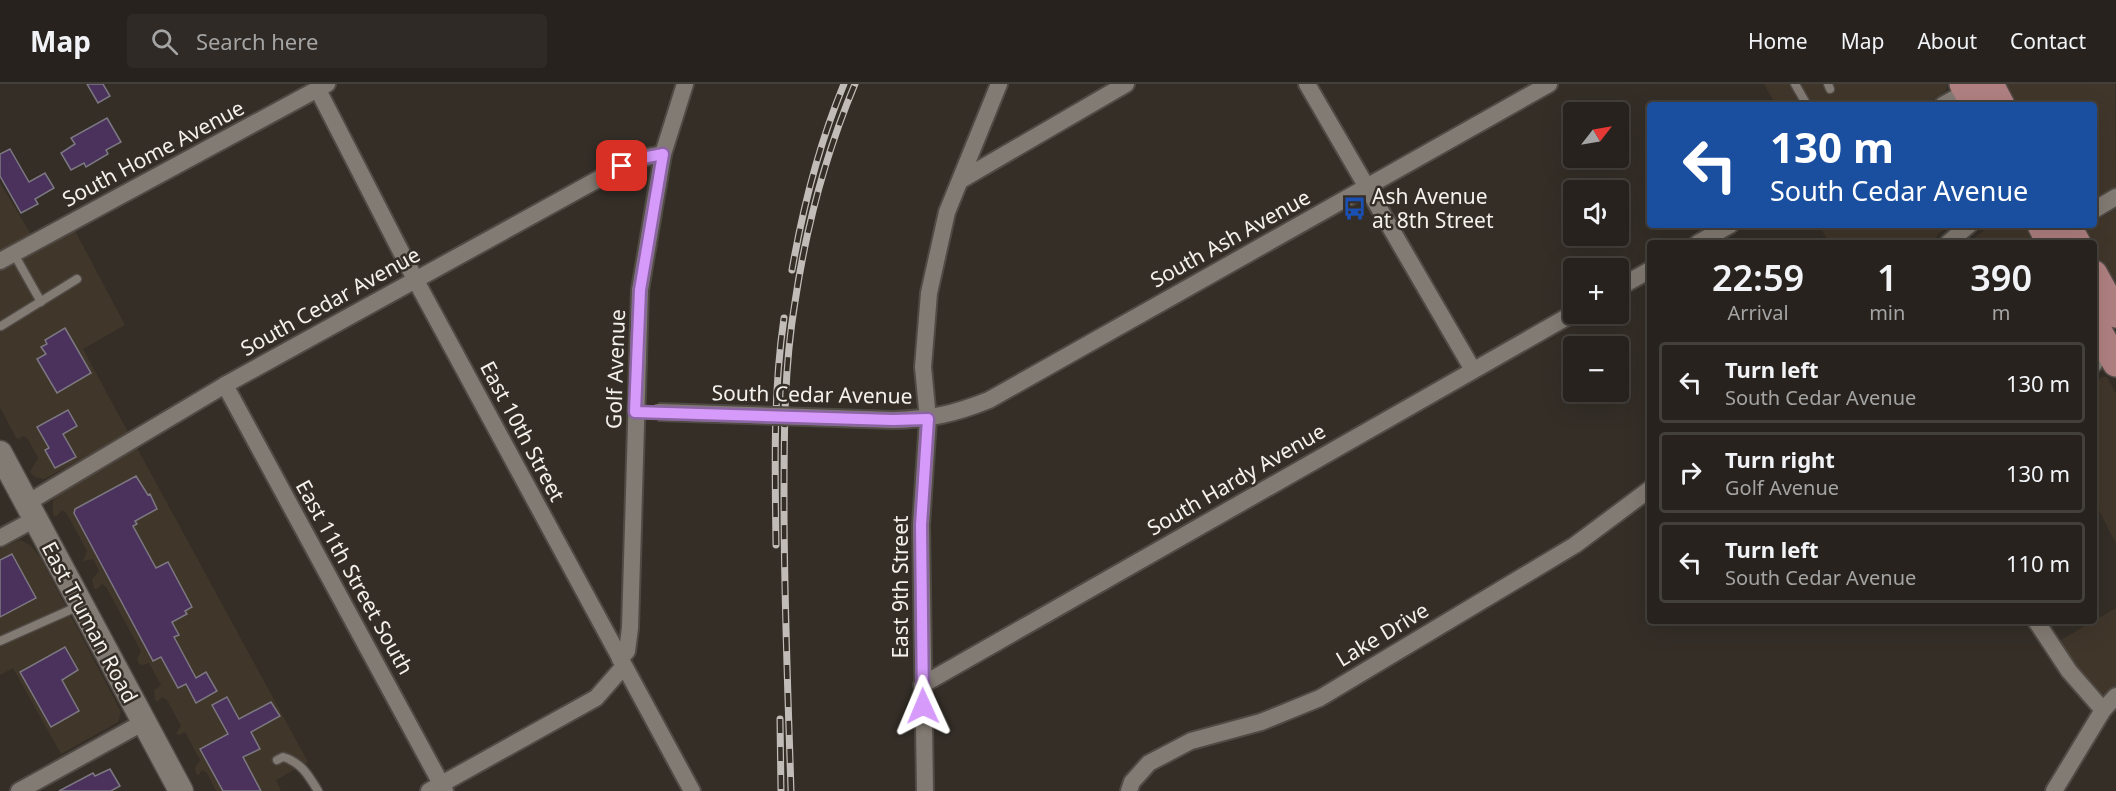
<!DOCTYPE html>
<html lang="en">
<head>
<meta charset="utf-8">
<style>
  :root { --surface:#27221d; --page:#2f2a26; --text:#f1f3f6; --muted:#a4a4a4; --line:#433f3b }
  body { margin:0; font-family:"Noto Sans",sans-serif; background:var(--page); color:var(--text); height:100vh; display:flex; flex-direction:column; font-size:22px; white-space:nowrap }
  * { box-sizing:border-box; margin:0 }
  p { font-size:20px; color:var(--muted) }
  .icon { flex:none; width:33px; height:33px; fill:none; stroke:currentColor; stroke-width:2; stroke-linecap:round; stroke-linejoin:round }
  .map { position:relative; flex:1; overflow:hidden }
  .sheet { position:absolute; left:1647px; top:156px; width:450px; height:384px; display:flex; flex-direction:column; background:var(--surface); border-radius:6px; box-shadow:0 6px 24px #0002,0 0 0 2px var(--line) }
  .sheet>* { flex:none }
  .hud { position:absolute; left:1647px; top:18px; width:450px; height:126px; border-radius:6px; box-shadow:0 6px 24px #0002,0 0 0 2px var(--line); background:#1a4fa0; color:#fff; overflow:hidden }
  .needle { width:39px; rotate:59deg }
  .tools { position:absolute; left:1563px; top:18px; display:grid; gap:12px }
  .tools a { display:grid; place-items:center; width:66px; height:66px; border-radius:6px; background:var(--surface); box-shadow:0 6px 24px #0002,0 0 0 2px var(--line); font-size:30px }
  .pin { position:absolute; display:grid; place-items:center; width:51px; height:51px; color:#fff; margin:-26px; border-radius:12px; box-shadow:0 3px 9px #0006 }
  .me { position:absolute; width:66px; margin:-33px; rotate:359deg; stroke-linejoin:round; filter:drop-shadow(0 0 4px #0008) }
  .turn { display:flex; align-items:center; gap:21px; height:126px; padding:0 24px; font-size:27px }
  .turn .icon { width:78px; height:78px; stroke-width:2.5 }
  .turn b { display:block; font-size:42px; line-height:51px }
  .eta { display:flex; justify-content:space-evenly; align-items:center; height:102px; text-align:center }
  .eta b { font-size:36px; font-weight:600; line-height:42px }
  ul { padding:0; list-style:none }
  li { display:flex; align-items:center; gap:18px; height:81px; margin:0 12px 9px; padding:0 12px; border:3px solid var(--line); border-radius:6px }
  li div { flex:1 }
  li b { display:block; font-size:22px }
  li em { font-style:normal }
  header { display:flex; align-items:center; gap:36px; box-sizing:border-box; height:84px; padding:0 30px; background:var(--surface); border-bottom:2px solid var(--line) }
  header strong { font-size:28px }
  nav { display:flex; gap:33px; margin-inline-start:auto; font-size:21px }
  .search { width:420px; height:54px; background:var(--page); display:flex; align-items:center; gap:15px; box-sizing:border-box; padding:0 21px; border-radius:6px; color:var(--muted); font-size:22px }
  .map>svg:first-child { display:block }
</style>
</head>
<body>
<header>
<strong>Map</strong>
<div class="search"><svg class="icon" aria-label="search" viewBox="0 0 24 24"><circle cx="10" cy="10" r="6"/><path d="M15 15l6 6"/></svg>Search here</div>
<nav><a>Home</a><a>Map</a><a>About</a><a>Contact</a></nav>
</header>
<div class="map">
<svg width="2116" height="707" viewBox="0 0 2116 707">
  <rect width="100%" height="100%" fill="#342e27"/>
  <!-- built -->
  <g fill="#41362a">
    <polygon points="1764,0 1948,0 1946,6 1939,12 1924,21 1776,21"/>
    <polygon points="1999,0 2115,0 2116,105 2094,117 2094,21 2011,21"/>
    <polygon points="0,99 32,152 0,168"/>
    <polygon points="2116,125 2116,212 2094,173 2094,159 2086,159 2083,146 2089,141 2094,141 2094,138"/>
    <polygon points="1819,141 1952,141 1939,149 1933,159 1829,159"/>
    <polygon points="1991,141 2029,141 2039,159 1968,159"/>
    <polygon points="75,147 125,241 83,265 129,350 44,395 35,393 30,388 38,374 28,355 23,352 19,355 16,354 0,323 0,185"/>
    <polygon points="2102,293 2107,293 2116,310 2116,460 2094,416 2094,300"/>
    <polygon points="137,364 308,678 276,696 281,707 216,707 207,689 202,686 199,691 196,690 195,684 200,676 185,648 179,651 176,649 181,642 167,616 162,613 157,618 155,616 154,606 161,601 149,579 143,581 139,580 137,575 141,567 106,503 102,500 97,505 94,505 92,495 99,487 93,475 83,477 87,467 67,430 62,426 56,433 53,431 53,417 58,409"/>
    <polygon points="20,456 30,461 40,473 121,628 118,638 61,670 13,584 0,591 0,465"/>
    <polygon points="2116,524 2116,602 2110,609 2100,611 2091,604 2059,557"/>
  </g>
  <!-- building -->
  <g fill="#4a325d" stroke="#7c7881" stroke-width="1.5">
    <polygon points="87,0 103,0 110,12 98,19"/>
    <polygon points="107,34 121,58 106,66 108,70 86,83 84,79 71,86 61,69 75,60 71,54"/>
    <polygon points="10,65 29,98 45,89 54,104 35,115 38,120 21,129 0,92 0,70"/>
    <polygon points="65,244 91,289 57,309 37,275 46,270 41,263 47,260 45,256"/>
    <polygon points="68,326 77,342 63,350 76,373 55,384 45,366 49,364 37,343"/>
    <polygon points="136,392 148,411 150,410 157,425 135,437 137,440 133,442 156,484 168,478 192,523 185,527 187,530 172,538 179,551 174,553 196,594 206,588 217,607 196,619 186,600 178,604 161,573 153,577 74,429 75,425"/>
    <polygon points="12,470 36,514 0,533 0,476"/>
    <polygon points="65,563 78,586 62,596 79,627 51,643 20,588"/>
    <polygon points="227,613 239,635 271,618 280,632 251,648 260,665 243,673 261,707 223,707 200,665 228,650 212,621"/>
    <polygon points="110,685 120,702 111,707 59,707 93,689 95,692"/>
  </g>
  <g fill="none" stroke-linecap="round" stroke-linejoin="round">
    <defs>
      <g id="lane">
        <polyline points="1795,0 1807,21"/>
        <polyline points="1828,0 1830,5"/>
        <polyline points="14,170 41,218"/>
        <polyline points="1,242 77,195"/>
        <polyline points="0,557 79,522"/>
        <path d="M277 676 283 673C301 678 309 692 318 707"/>
      </g>
      <g id="street">
        <polyline points="1307,0 1473,286"/>
        <polyline points="318,6 415,195 692,707"/>
        <polyline points="1943,21 1973,4"/>
        <polyline points="961,96 1126,0"/>
        <polyline points="2094,126 2116,113"/>
        <polyline points="1698,159 1730,141"/>
        <polyline points="1948,159 1969,141"/>
        <polyline points="0,177 327,0"/>
        <polyline points="1618,204 1650,186"/>
        <polyline points="2094,280 2106,261"/>
        <polyline points="225,301 445,707"/>
        <path d="M893 336C931 335 954 330 989 316L1549 0"/>
        <polyline points="27,419 225,301 622,82 642,74 663,70"/>
        <polyline points="0,454 35,435"/>
        <polyline points="2036,537 2069,587 2103,626"/>
        <polyline points="620,575 627,567 630,544 640,206 663,70 685,0"/>
        <polyline points="922,601 1574,229"/>
        <polyline points="19,707 144,638"/>
        <polyline points="429,707 596,614 624,582"/>
        <polyline points="925,707 921,441 928,335 923,283 929,209 947,128 999,0"/>
        <polyline points="1129,707 1132,698 1149,679 1191,657 1261,638 1320,614 1575,461 1650,405"/>
        <polyline points="2054,707 2103,626 2116,612"/>
      </g>
      <polyline id="secondary" points="0,369 181,707"/>
      <g id="primary">
        <polyline points="1963,0 1975,21"/>
        <polyline points="1990,0 2001,21"/>
        <polyline points="2041,141 2050,159"/>
        <polyline points="2067,141 2077,159"/>
        <polyline points="2094,190 2116,230"/>
        <polyline points="2094,239 2116,279"/>
      </g>
    </defs>
    <!-- lane casing -->
    <use href="#lane" stroke="#504a45" stroke-width="11"/>
    <!-- street casing -->
    <use href="#street" stroke="#504a45" stroke-width="20"/>
    <!-- secondary casing -->
    <use href="#secondary" stroke="#504a45" stroke-width="27"/>
    <!-- primary casing -->
    <use href="#primary" stroke="#504a45" stroke-width="30"/>
    <!-- lane -->
    <use href="#lane" stroke="#827b73" stroke-width="8"/>
    <!-- street -->
    <use href="#street" stroke="#827b73" stroke-width="16"/>
    <!-- secondary -->
    <use href="#secondary" stroke="#827b73" stroke-width="24"/>
    <!-- primary -->
    <use href="#primary" stroke="#b08081" stroke-width="27"/>
    <defs>
      <g id="rail">
        <path d="M792 186C803 123 819 60 844 0"/>
        <path d="M776 461C775 385 773 309 784 234"/>
        <polyline points="780,635 781,707"/>
        <path d="M791 707C788 610 784 514 784 417 784 350 784 284 795 218 806 144 826 69 855 0"/>
      </g>
    </defs>
    <!-- rail casing -->
    <use href="#rail" stroke="#c1bcb7" stroke-width="7"/>
    <!-- rail -->
    <use href="#rail" stroke="#342e27" stroke-width="4.5" stroke-dasharray="14" stroke-linecap="butt"/>
    <defs>
      <polyline id="street-bridge" points="658,328 893,336"/>
    </defs>
    <!-- street-bridge casing -->
    <use href="#street-bridge" stroke="#504a45" stroke-width="20" stroke-linecap="butt"/>
    <!-- street-bridge -->
    <use href="#street-bridge" stroke="#827b73" stroke-width="16"/>
  </g>
  <g fill="none" stroke-linecap="round" stroke-linejoin="round">
    <defs>
      <polyline id="route" points="622,82 642,74 663,70 640,206 635,328 893,336 928,335 921,441 923,622"/>
    </defs>
    <!-- route casing -->
    <use href="#route" stroke="#8b65a2" stroke-width="15"/>
    <!-- route -->
    <use href="#route" stroke="#d69bfa" stroke-width="10"/>
  </g>
  <!-- icons -->
  <defs>
    <symbol id="bus-bare" viewBox="-9 -9 18 18"><path d="M-5-6H5V4H4V6H2V4H-2V6H-4V4H-5ZM-3.5-4V0h7V-4ZM-3.5 1.2v1.5H-2V1.2ZM2 1.2v1.5H3.5V1.2Z" fill="#1a4fb4" stroke="#342e27" stroke-width="2.5" paint-order="stroke"/></symbol>
  </defs>
  <g fill-rule="evenodd">
    <use href="#bus-bare" x="1338" y="108" width="33" height="33"/>
  </g>
  <g text-anchor="middle" dominant-baseline="central" stroke-width="5" stroke-linejoin="round" paint-order="stroke">
    <!-- street labels -->
    <g font-size="21" fill="#f4f0eb" stroke="#342e27">
      <text transform="translate(153 69) rotate(-28)">South Home Avenue</text>
      <text transform="translate(1230 154) rotate(-29)">South Ash Avenue</text>
      <text transform="translate(330 217) rotate(-29)">South Cedar Avenue</text>
      <text transform="translate(615 285) rotate(-88)">Golf Avenue</text>
      <text transform="translate(812 310) rotate(1)">South Cedar Avenue</text>
      <text transform="translate(523 347) rotate(62)">East 10th Street</text>
      <text transform="translate(1236 395) rotate(-30)">South Hardy Avenue</text>
      <text transform="translate(355 493) rotate(61)">East 11th Street South</text>
      <text transform="translate(900 503) rotate(-90)">East 9th Street</text>
      <text transform="translate(90 538) rotate(62)">East Truman Road</text>
      <text transform="translate(1382 550) rotate(-31)">Lake Drive</text>
    </g>
    <!-- poi labels -->
    <g font-size="21" fill="#f4f0eb" stroke="#342e27" text-anchor="start">
      <text x="1372" y="112">Ash Avenue<tspan x="1372" dy="24">at 8th Street</tspan></text>
    </g>
  </g>
</svg>
<div class="tools">
<a><svg class="needle" viewBox="-14 -14 28 28"><path d="M0-13l5 13h-10z" fill="#e53935"/><path d="M0 13l5-13h-10z" fill="#a4a4a4"/></svg></a>
<a><svg class="icon" aria-label="sound" viewBox="0 0 24 24"><path d="M4 9h4l5-4v14l-5-4H4zM17 9q2 3 0 6"/></svg></a>
<a>+</a>
<a>−</a>
</div>
<div class="pin" style="left:622px;top:82px;background:#d93025"><svg class="icon" aria-label="arrive" viewBox="0 0 24 24"><path d="M6 21V4h12l-3 4 3 4H6"/></svg></div>
<svg class="me" style="left:923px;top:622px" viewBox="-20 -20 40 40"><path d="M0-17L14 15 0 8-14 15z" fill="#d69bfa" stroke="#fff" stroke-width="4"/></svg>
<div class="hud">
<div class="turn"><svg class="icon" aria-label="left" viewBox="0 0 24 24"><path d="M17 20v-9H6M10 6l-5 5 5 5"/></svg><div><b>130 m</b>South Cedar Avenue</div></div>
</div>
<section class="sheet">
<div class="eta">
<div><b>22:59</b><p>Arrival</p></div>
<div><b>1</b><p>min</p></div>
<div><b>390</b><p>m</p></div>
</div>
<ul>
<li><svg class="icon" aria-label="left" viewBox="0 0 24 24"><path d="M17 20v-9H6M10 6l-5 5 5 5"/></svg><div><b>Turn left</b><p>South Cedar Avenue</p></div><em>130 m</em></li>
<li><svg class="icon" aria-label="right" viewBox="0 0 24 24"><path d="M7 20v-9h11M14 6l5 5-5 5"/></svg><div><b>Turn right</b><p>Golf Avenue</p></div><em>130 m</em></li>
<li><svg class="icon" aria-label="left" viewBox="0 0 24 24"><path d="M17 20v-9H6M10 6l-5 5 5 5"/></svg><div><b>Turn left</b><p>South Cedar Avenue</p></div><em>110 m</em></li>
</ul>
</section>
</div>
</body>
</html>
